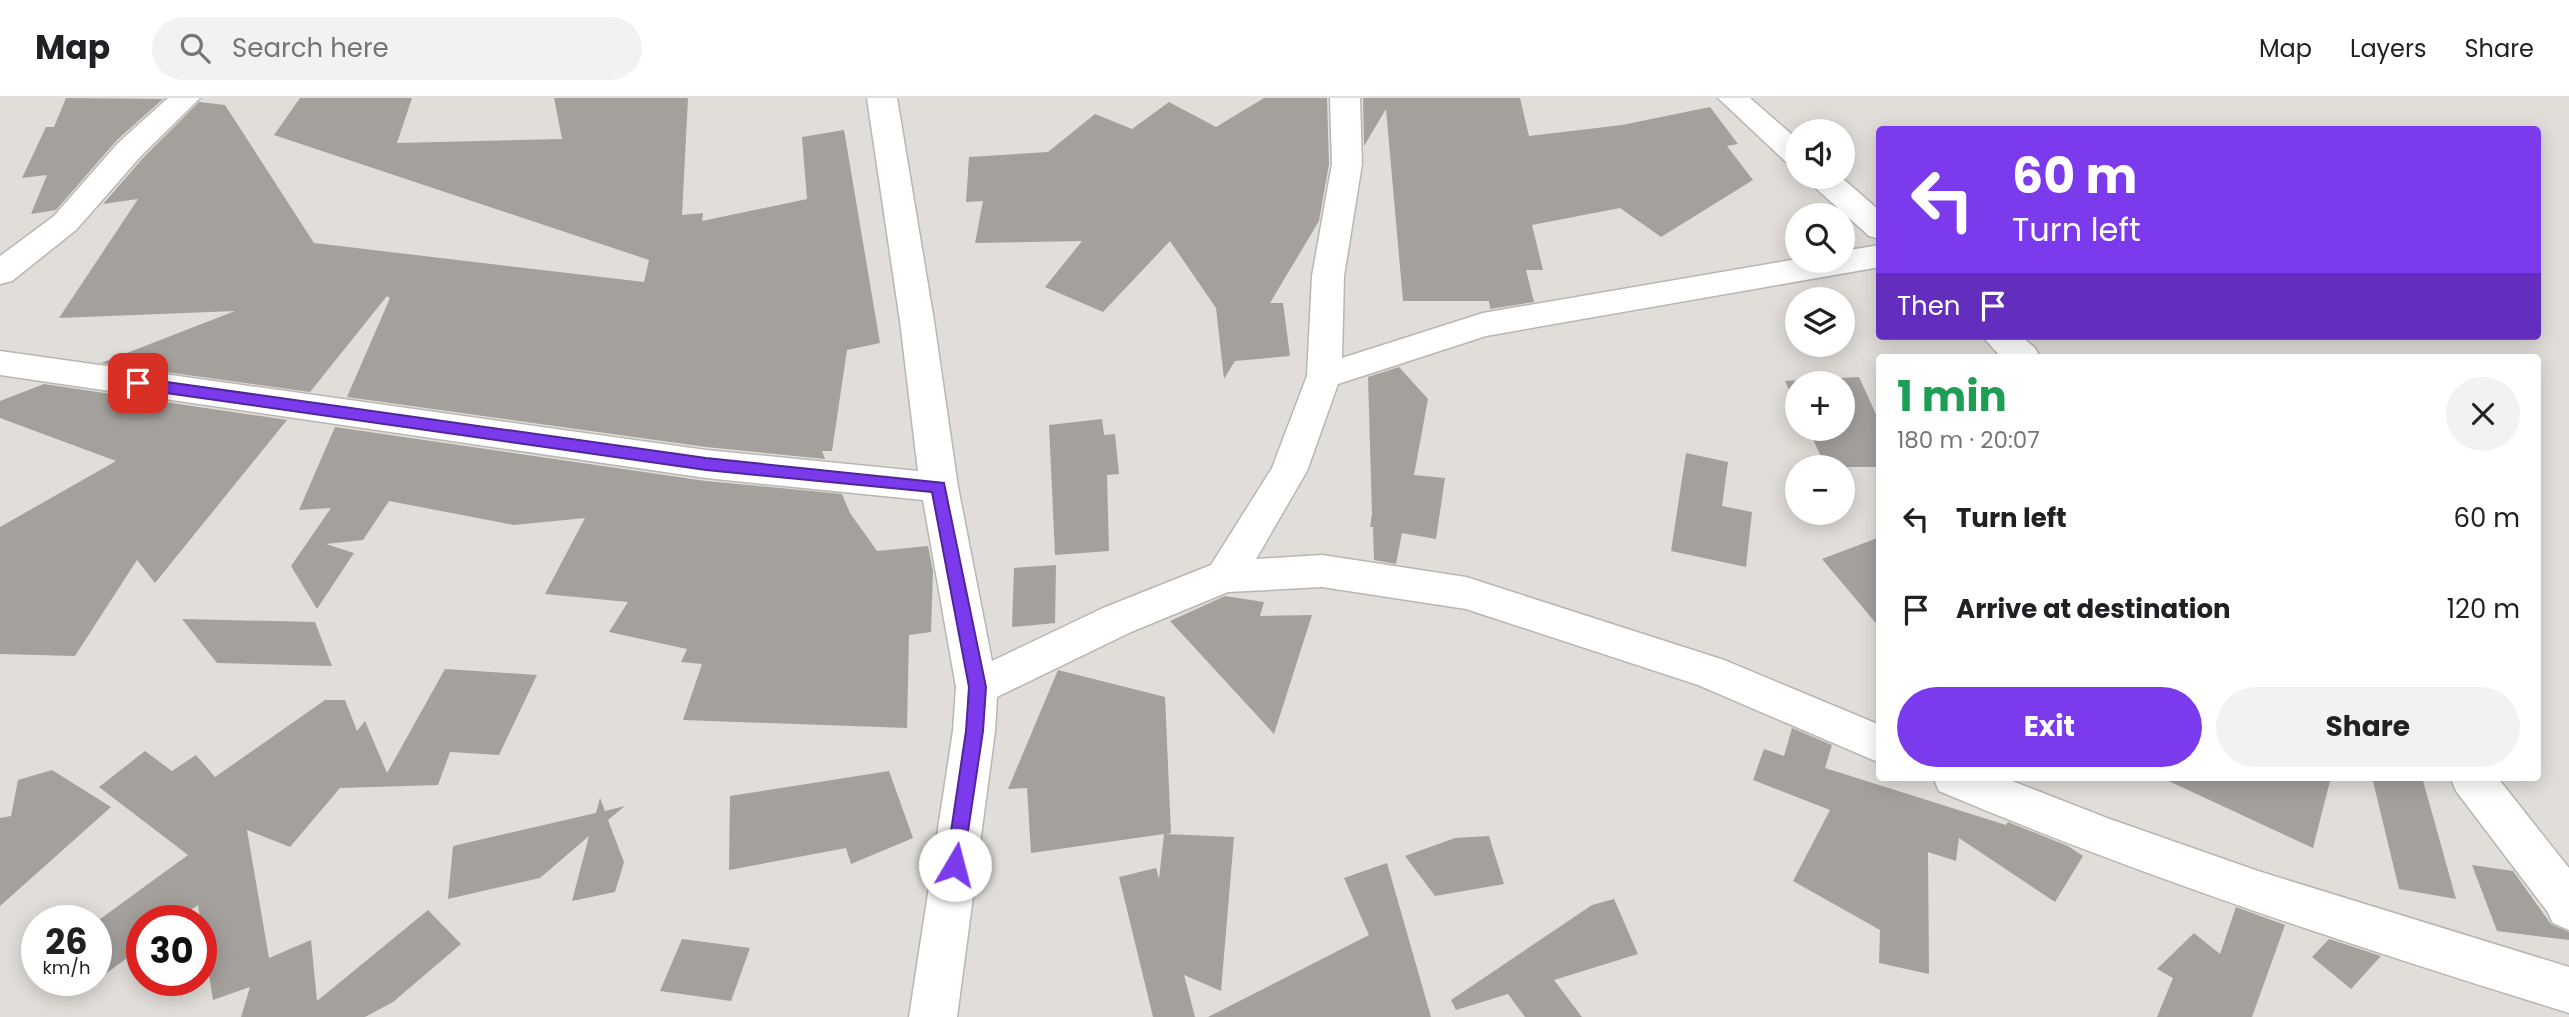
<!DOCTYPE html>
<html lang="en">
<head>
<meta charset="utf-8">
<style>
  :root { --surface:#fff; --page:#f2f2f2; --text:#202124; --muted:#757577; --line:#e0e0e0; --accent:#7c3aed }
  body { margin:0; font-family:Poppins,sans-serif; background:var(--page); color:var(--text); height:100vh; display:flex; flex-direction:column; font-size:26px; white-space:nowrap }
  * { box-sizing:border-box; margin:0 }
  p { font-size:23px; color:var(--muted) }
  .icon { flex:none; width:38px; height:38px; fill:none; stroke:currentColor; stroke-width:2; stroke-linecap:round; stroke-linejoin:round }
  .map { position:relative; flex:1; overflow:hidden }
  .details { position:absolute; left:1876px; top:256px; width:665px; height:427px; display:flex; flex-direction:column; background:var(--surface); border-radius:7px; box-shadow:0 4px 18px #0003 }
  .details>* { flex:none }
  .top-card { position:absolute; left:1876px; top:28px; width:665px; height:214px; border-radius:7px; box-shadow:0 4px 18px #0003; background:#7c3aed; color:#fff; overflow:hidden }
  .controls { position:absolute; left:1785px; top:21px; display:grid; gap:14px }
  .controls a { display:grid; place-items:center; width:70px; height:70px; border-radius:50%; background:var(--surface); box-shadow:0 4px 18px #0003; font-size:35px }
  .speed { position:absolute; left:21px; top:807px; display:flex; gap:14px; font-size:35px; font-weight:700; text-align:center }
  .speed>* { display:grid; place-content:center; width:91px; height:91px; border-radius:50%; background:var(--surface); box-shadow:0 4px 18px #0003; line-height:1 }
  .speed small { font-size:18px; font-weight:400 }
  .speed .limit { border:10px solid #d22; background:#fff; color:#111 }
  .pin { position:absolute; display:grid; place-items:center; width:60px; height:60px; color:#fff; margin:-30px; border-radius:14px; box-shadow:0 4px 10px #0006 }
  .me { position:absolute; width:77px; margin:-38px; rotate:8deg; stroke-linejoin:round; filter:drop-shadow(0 0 5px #0008) }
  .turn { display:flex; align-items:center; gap:24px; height:147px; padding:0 21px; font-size:32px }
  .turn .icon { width:91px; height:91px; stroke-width:2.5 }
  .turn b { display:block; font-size:49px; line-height:60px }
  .then { display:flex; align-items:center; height:66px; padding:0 21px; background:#0003; gap:14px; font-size:26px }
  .round { display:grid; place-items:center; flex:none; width:74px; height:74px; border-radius:37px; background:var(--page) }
  .headline { display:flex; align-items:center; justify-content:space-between; height:119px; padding:0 21px }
  h1 { font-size:42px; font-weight:700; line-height:52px; color:#1e9e55 }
  .cta { display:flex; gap:14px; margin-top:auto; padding:14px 21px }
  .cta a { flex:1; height:80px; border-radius:42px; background:var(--accent); color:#fff; font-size:28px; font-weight:700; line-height:80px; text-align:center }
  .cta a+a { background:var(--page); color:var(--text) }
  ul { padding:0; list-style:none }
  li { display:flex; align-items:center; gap:21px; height:91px; padding:0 21px }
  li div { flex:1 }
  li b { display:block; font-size:26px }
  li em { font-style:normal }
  header { display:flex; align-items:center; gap:42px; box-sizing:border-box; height:98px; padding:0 35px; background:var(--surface); border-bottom:2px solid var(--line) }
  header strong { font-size:33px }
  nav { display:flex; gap:38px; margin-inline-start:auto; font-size:24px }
  .search { width:490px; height:63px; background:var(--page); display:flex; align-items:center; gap:18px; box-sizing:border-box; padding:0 24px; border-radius:38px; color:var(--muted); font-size:26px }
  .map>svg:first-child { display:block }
</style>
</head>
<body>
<header>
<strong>Map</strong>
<div class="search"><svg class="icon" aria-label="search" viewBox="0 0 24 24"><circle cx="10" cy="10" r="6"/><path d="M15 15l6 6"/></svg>Search here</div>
<nav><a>Map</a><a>Layers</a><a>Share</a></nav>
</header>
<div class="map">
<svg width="2569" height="919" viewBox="0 0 2569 919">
  <rect width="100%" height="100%" fill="#e1ddd9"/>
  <!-- building -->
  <g fill="#a4a19d">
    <polygon points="66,0 163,1 117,42 56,112 31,116 47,77 22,80 46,29 54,29"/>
    <polygon points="300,0 412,0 397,45 562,41 554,0 688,0 682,117 703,115 702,123 807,101 802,39 844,32 880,245 847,252 832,353 822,353 825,361 706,349 347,299 390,200 387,198 310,294 101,265 235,213 59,220 138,101 103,106 143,60 199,4 225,7 314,145 644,184 649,162 274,37"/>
    <polygon points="1264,0 1327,0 1329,66 1319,123 1270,205 1283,205 1290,258 1235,263 1224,281 1216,210 1170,143 1103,214 1045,189 1082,143 975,145 983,103 966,104 969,59 1048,54 1095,16 1132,31 1169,4 1216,29"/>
    <polygon points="1363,0 1520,0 1529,38 1622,27 1710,9 1738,46 1727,48 1753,82 1661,139 1620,110 1532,127 1543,172 1526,172 1534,204 1490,211 1489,203 1403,203 1386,11 1364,48"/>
    <polygon points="1399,269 1428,301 1414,377 1445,380 1436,441 1402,435 1396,466 1374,462 1373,429 1370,429 1372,416 1368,279"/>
    <polygon points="1859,279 1880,325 1880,369 1826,369 1808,331 1843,331 1843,285 1797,285 1797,309 1785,283"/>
    <polygon points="44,286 287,322 155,485 137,462 75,558 0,556 0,429 116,363 0,320 0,303"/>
    <polygon points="1102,321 1104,337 1115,336 1119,376 1107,377 1109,453 1055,457 1049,327"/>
    <polygon points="335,329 706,383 842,396 850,415 877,453 928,448 933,473 931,534 909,537 907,630 683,622 702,566 681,564 687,551 609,534 628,504 545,496 585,420 514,427 389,403 363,442 326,446 354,455 317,511 291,468 331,410 299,412"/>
    <polygon points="1686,355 1728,364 1722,408 1752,414 1746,469 1671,453"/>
    <polygon points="1880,439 1880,530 1822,461"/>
    <polygon points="1056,467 1055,525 1012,529 1014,470"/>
    <polygon points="1225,498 1264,504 1260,518 1312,517 1274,636 1170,523"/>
    <polygon points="182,521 315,524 332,568 217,565"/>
    <polygon points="445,571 537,577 499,657 450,654 438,687 340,690 290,749 247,732 269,860 311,842 317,903 428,812 461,846 393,904 365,919 241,919 250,889 213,902 198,807 177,822 142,822 142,849 96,883 96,824 188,757 99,689 145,653 172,673 196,657 215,679 325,602 345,602 357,633 365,623 387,675"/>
    <polygon points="1058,572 1165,599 1171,735 1166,736 1234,739 1221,893 1184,877 1195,919 1153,919 1119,779 1156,770 1159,781 1164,736 1031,755 1027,690 1008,691"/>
    <polygon points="1792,630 1832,647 1825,670 2006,727 2008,724 2068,748 2083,758 2055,804 1959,740 1956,763 1928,754 1929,876 1879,865 1880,832 1793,783 1830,712 1753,682 1764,651 1784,658"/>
    <polygon points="52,672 111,709 0,808 0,720 11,718 18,682"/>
    <polygon points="889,673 913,740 851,766 846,750 729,772 730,698"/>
    <polygon points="2160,679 2331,679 2313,750"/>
    <polygon points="2372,679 2422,679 2456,801 2399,791"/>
    <polygon points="600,700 605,713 625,708 608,722 624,764 615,794 572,803 589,738 540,780 448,801 453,748 596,715"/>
    <polygon points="1489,738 1504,786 1435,798 1405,758 1455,740"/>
    <polygon points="1387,765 1431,919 1208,919 1369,837 1344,780"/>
    <polygon points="2472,767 2513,773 2551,826 2569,834 2569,842 2497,833"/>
    <polygon points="1614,801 1638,856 1554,882 1582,919 1525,919 1508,896 1456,912 1451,902 1592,807"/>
    <polygon points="2236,809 2285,827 2252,919 2157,919 2173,880 2157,871 2194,835 2220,856"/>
    <polygon points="682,841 750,850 731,903 660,893"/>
    <polygon points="2329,841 2381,858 2351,891 2312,859"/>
  </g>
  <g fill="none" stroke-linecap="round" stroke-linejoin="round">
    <defs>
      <g id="minor">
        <polygon points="168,0 200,0 141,58 76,132 12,183 0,186 0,158 54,118 119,44"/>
        <polygon points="867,0 897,0 934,223 958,389 992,563 1103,510 1211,467 1272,370 1307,278 1312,178 1332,66 1330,0 1360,0 1362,66 1344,178 1342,260 1483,215 1797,161 1843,163 1843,153 1880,147 1880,169 1486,238 1338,286 1307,373 1256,461 1322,457 1466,479 1724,562 1880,627 1880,665 1698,587 1466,511 1322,489 1228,494 1131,534 997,599 995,633 957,919 909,919 953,633 956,589 923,402 706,380 0,277 0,253 706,352 918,373 900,223"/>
        <polygon points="1718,0 1750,0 1797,41 1797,67 1786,64"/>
        <polygon points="1807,79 1841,79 1880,113 1880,141 1869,138 1811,86"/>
        <polygon points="1982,238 2021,238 2035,250 2040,259 2001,259"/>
        <path d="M1933 679H2002L2107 720 2258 773 2569 869V915C2356 849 2145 780 1939 693Z"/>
        <polygon points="2450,679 2497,679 2569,770 2569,832 2553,825 2547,813 2456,693"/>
      </g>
    </defs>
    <!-- minor casing -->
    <use href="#minor" stroke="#b9b6b2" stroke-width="3"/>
    <!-- minor -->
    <use href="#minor" fill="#fff" fill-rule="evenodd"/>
  </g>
  <!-- route -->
  <polygon fill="#7c3aed" stroke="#51269a" stroke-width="2" points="138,280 706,360 944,385 986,589 983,633 962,773 955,776 949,773 946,767 966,633 969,589 932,394 706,372 138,291 131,285"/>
</svg>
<div class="controls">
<a><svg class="icon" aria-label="sound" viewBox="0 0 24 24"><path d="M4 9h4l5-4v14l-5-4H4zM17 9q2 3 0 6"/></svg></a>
<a><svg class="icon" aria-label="search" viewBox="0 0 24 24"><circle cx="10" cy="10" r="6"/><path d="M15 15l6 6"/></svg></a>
<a><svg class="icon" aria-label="layers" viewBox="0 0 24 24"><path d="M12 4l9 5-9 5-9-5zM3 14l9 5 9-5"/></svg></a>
<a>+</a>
<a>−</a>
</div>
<div class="speed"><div>26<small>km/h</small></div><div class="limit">30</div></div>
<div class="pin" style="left:138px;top:285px;background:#d93025"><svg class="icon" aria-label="arrive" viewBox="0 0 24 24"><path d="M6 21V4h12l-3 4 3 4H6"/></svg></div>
<svg class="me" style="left:955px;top:767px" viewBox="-20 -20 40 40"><circle r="19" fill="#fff"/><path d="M0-13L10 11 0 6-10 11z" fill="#7c3aed"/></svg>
<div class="top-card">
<div class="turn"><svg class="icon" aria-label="left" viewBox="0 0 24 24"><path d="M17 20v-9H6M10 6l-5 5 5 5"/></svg><div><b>60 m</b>Turn left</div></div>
<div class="then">Then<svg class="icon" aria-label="arrive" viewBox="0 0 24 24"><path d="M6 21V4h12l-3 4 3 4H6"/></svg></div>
</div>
<section class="details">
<div class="headline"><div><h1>1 min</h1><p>180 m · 20:07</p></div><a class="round"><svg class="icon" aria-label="close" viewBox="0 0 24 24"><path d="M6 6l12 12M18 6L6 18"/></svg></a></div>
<ul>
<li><svg class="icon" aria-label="left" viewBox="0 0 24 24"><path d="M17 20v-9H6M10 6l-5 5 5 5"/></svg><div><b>Turn left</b></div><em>60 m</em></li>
<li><svg class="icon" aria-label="arrive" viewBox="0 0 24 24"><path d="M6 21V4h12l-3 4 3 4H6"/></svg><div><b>Arrive at destination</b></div><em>120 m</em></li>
</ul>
<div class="cta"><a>Exit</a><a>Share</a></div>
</section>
</div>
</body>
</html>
